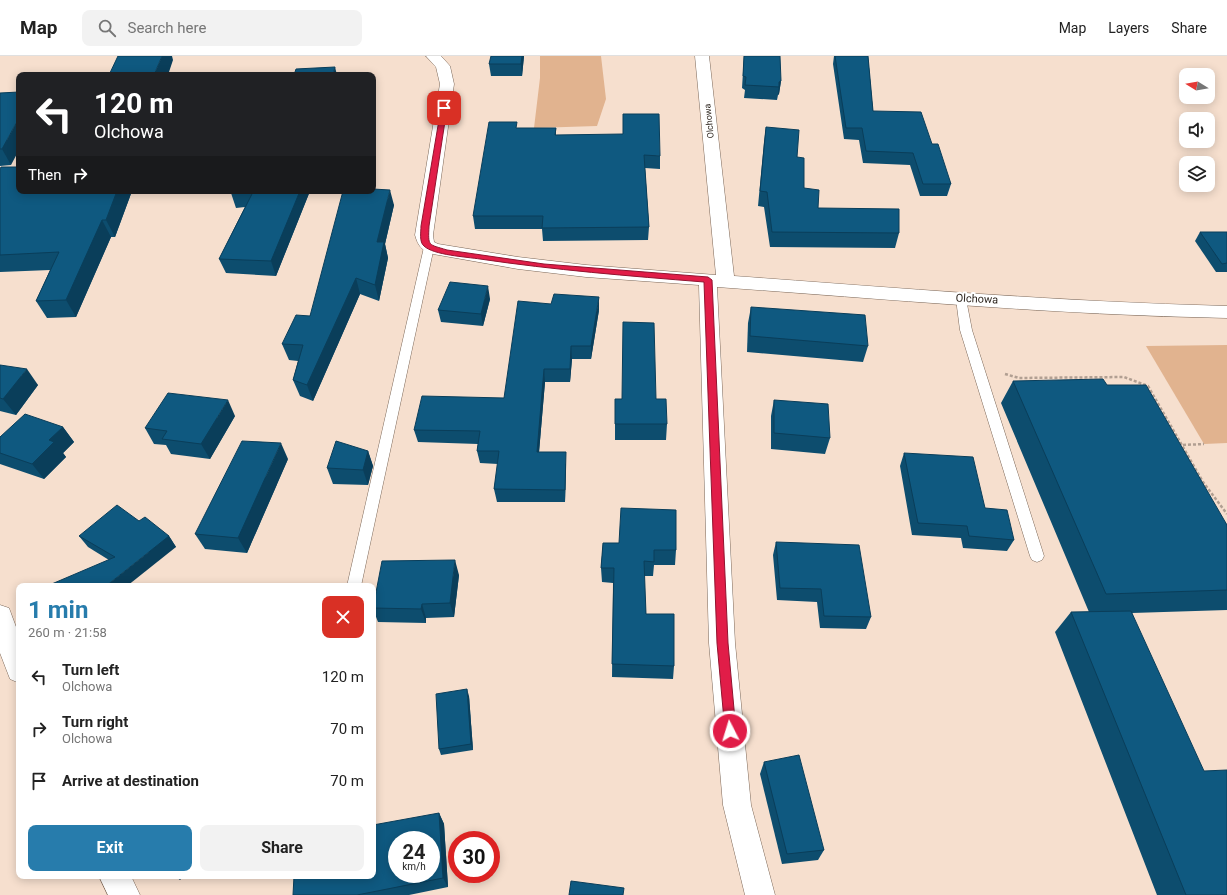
<!DOCTYPE html>
<html lang="en">
<head>
<meta charset="utf-8">
<style>
  :root { --surface:#fff; --page:#f2f2f2; --text:#222; --muted:#767676; --line:#e0e0e0; --accent:#277cac }
  body { margin:0; font-family:Roboto,sans-serif; background:var(--page); color:var(--text); height:100vh; display:flex; flex-direction:column; font-size:15px; white-space:nowrap }
  * { box-sizing:border-box; margin:0 }
  p { font-size:13px; color:var(--muted) }
  .icon { flex:none; width:22px; height:22px; fill:none; stroke:currentColor; stroke-width:2; stroke-linecap:round; stroke-linejoin:round }
  .map { position:relative; flex:1; overflow:hidden }
  .panel { position:absolute; left:16px; top:527px; width:360px; height:296px; display:flex; flex-direction:column; background:var(--surface); border-radius:8px; box-shadow:0 2px 10px #0003 }
  .panel>* { flex:none }
  .banner { position:absolute; left:16px; top:16px; width:360px; height:122px; border-radius:8px; box-shadow:0 2px 10px #0003; background:#202124; color:#fff; overflow:hidden }
  .needle { width:26px; rotate:281deg }
  .fabs { position:absolute; left:1179px; top:12px; display:grid; gap:8px }
  .fabs a { display:grid; place-items:center; width:36px; height:36px; border-radius:8px; background:var(--surface); box-shadow:0 2px 10px #0003; font-size:20px }
  .speed { position:absolute; left:388px; top:775px; display:flex; gap:8px; font-size:20px; font-weight:700; text-align:center }
  .speed>* { display:grid; place-content:center; width:52px; height:52px; border-radius:50%; background:var(--surface); box-shadow:0 2px 10px #0003; line-height:1 }
  .speed small { font-size:10px; font-weight:400 }
  .speed .limit { border:6px solid #d22; background:#fff; color:#111 }
  .pin { position:absolute; display:grid; place-items:center; width:34px; height:34px; color:#fff; margin:-17px; border-radius:8px; box-shadow:0 2px 6px #0006 }
  .me { position:absolute; width:44px; margin:-22px; rotate:355deg; stroke-linejoin:round; filter:drop-shadow(0 0 3px #0008) }
  .turn { display:flex; align-items:center; gap:14px; height:84px; padding:0 12px; font-size:18px }
  .turn .icon { width:52px; height:52px; stroke-width:2.5 }
  .turn b { display:block; font-size:28px; line-height:34px }
  .then { display:flex; align-items:center; height:38px; padding:0 12px; background:#0003; gap:8px; font-size:15px }
  .round { display:grid; place-items:center; flex:none; width:42px; height:42px; border-radius:8px; background:var(--page) }
  .head { display:flex; align-items:center; justify-content:space-between; height:68px; padding:0 12px }
  h1 { font-size:24px; font-weight:700; line-height:30px; color:var(--accent) }
  .button { display:flex; gap:8px; margin-top:auto; padding:8px 12px }
  .button a { flex:1; height:46px; border-radius:8px; background:var(--accent); color:#fff; font-size:16px; font-weight:700; line-height:46px; text-align:center }
  .button a+a { background:var(--page); color:var(--text) }
  ul { padding:0; list-style:none }
  li { display:flex; align-items:center; gap:12px; height:52px; padding:0 12px }
  li div { flex:1 }
  li b { display:block; font-size:15px }
  li em { font-style:normal }
  header { display:flex; align-items:center; gap:24px; box-sizing:border-box; height:56px; padding:0 20px; background:var(--surface); border-bottom:1px solid var(--line) }
  header strong { font-size:19px }
  nav { display:flex; gap:22px; margin-inline-start:auto; font-size:14px }
  .search { width:280px; height:36px; background:var(--page); display:flex; align-items:center; gap:10px; box-sizing:border-box; padding:0 14px; border-radius:8px; color:var(--muted); font-size:15px }
  .map>svg:first-child { display:block }
</style>
</head>
<body>
<header>
<strong>Map</strong>
<div class="search"><svg class="icon" aria-label="search" viewBox="0 0 24 24"><circle cx="10" cy="10" r="6"/><path d="M15 15l6 6"/></svg>Search here</div>
<nav><a>Map</a><a>Layers</a><a>Share</a></nav>
</header>
<div class="map">
<svg width="1227" height="839" viewBox="0 0 1227 839">
  <rect width="100%" height="100%" fill="#f6dfce"/>
  <!-- green -->
  <g fill="#e1b38f">
    <polygon points="540,0 601,0 606,43 597,70 534,72 540,22"/>
    <polygon points="1227,289 1227,387 1204,388 1146,290"/>
  </g>
  <g fill="none" stroke-linecap="round" stroke-linejoin="round">
    <defs>
      <g id="service">
        <polygon points="429,188 434,191 361,530 347,530 424,191"/>
        <polygon points="961,239 965,240 966,243 972,274 1044,500 1042,504 1037,506 1032,504 1030,500 960,274 956,243 957,240"/>
      </g>
      <g id="minor">
        <path d="M426 0H441L450 10 454 28 433 179 434 186 438 188 518 201 586 209 716 219 695 0H709L734 220C898 232 1063 246 1227 250V262C1057 259 887 243 717 231L735 587 751 749 775 839H745L723 749 709 587 699 229 586 221 518 213 433 198C422 195 418 190 415 179L440 28 436 11Z"/>
        <polygon points="0,549 9,552 19,579 19,627 10,623 0,597"/>
        <polygon points="99,820 131,820 140,839 108,839"/>
      </g>
    </defs>
    <!-- service casing -->
    <use href="#service" stroke="#7c6859" stroke-width="1"/>
    <!-- minor casing -->
    <use href="#minor" stroke="#7c6859" stroke-width="1"/>
    <!-- path -->
    <g stroke="#b19f92" stroke-width="2.5" stroke-dasharray="3 2" stroke-linecap="butt">
      <polyline points="1005,318 1019,322 1124,321 1148,330 1203,426 1227,458"/>
      <polyline points="1183,389 1204,388"/>
    </g>
    <!-- service -->
    <use href="#service" fill="#fff" fill-rule="evenodd"/>
    <!-- minor -->
    <use href="#minor" fill="#fff" fill-rule="evenodd"/>
  </g>
  <!-- wall -->
  <g fill="#0d4d6e">
    <polygon points="524,0 522,20 491,20 489,8"/>
    <polygon points="744,0 781,25 779,38 778,39 777,44 744,42 745,34 742,32"/>
    <polygon points="834,0 868,0 873,55 932,88 951,128 947,140 920,140 910,109 863,107 859,84 844,83 833,8"/>
    <polygon points="0,37 11,109 0,110"/>
    <polygon points="766,71 797,101 804,132 818,152 899,177 895,192 770,191 764,151 758,150 764,86"/>
    <polygon points="517,72 556,72 556,79 660,100 660,113 645,112 649,171 648,184 543,185 542,173 475,173 473,160"/>
    <polygon points="0,113 132,135 115,181 111,181 76,261 47,262 36,245 50,214 0,216"/>
    <polygon points="373,130 374,133 394,149 385,188 388,202 379,245 360,238 313,345 300,340 293,324 298,305 289,304 282,288 310,260 373,135"/>
    <polygon points="231,135 310,135 276,220 226,217 219,203 245,151 236,152 231,137"/>
    <polygon points="1200,176 1227,176 1227,216 1216,216 1195,185"/>
    <polygon points="490,243 483,270 441,266 438,254"/>
    <polygon points="751,251 868,290 863,306 747,296 748,267"/>
    <polygon points="599,254 591,303 572,303 570,326 545,326 539,396 566,408 565,446 497,446 494,433 498,408 480,407 477,395 478,388 418,386 414,374 504,342"/>
    <polygon points="0,309 38,329 16,359 0,355"/>
    <polygon points="1013,325 1107,329 1227,469 1227,554 1132,557 1227,839 1157,839 1055,576 1071,556 1089,556 1001,347"/>
    <polygon points="615,343 656,343 667,368 666,384 615,384"/>
    <polygon points="774,344 830,382 825,398 771,393 771,360"/>
    <polygon points="235,360 210,403 171,398 166,389 154,388 145,372"/>
    <polygon points="63,371 74,386 63,397 66,401 44,423 0,408 0,381"/>
    <polygon points="368,395 373,410 368,429 333,428 327,412"/>
    <polygon points="904,397 985,452 1014,484 1007,495 963,492 961,482 912,479 900,410"/>
    <polygon points="288,403 247,497 205,493 195,478"/>
    <polygon points="139,465 169,480 176,491 109,504 88,491 79,480"/>
    <polygon points="776,486 871,561 866,573 820,572 817,546 777,544 773,499"/>
    <polygon points="603,487 676,494 675,509 654,509 653,520 644,520 646,558 674,610 673,623 612,621 613,527 602,526 601,512"/>
    <polygon points="459,519 454,561 426,562 426,567 378,566 373,553 373,551"/>
    <polygon points="469,640 473,694 441,699 439,693"/>
    <polygon points="764,706 824,794 818,804 782,808 760,718"/>
    <polygon points="439,757 444,768 448,831 409,839 293,839"/>
  </g>
  <!-- shaded-wall -->
  <g fill="#0a3e5a">
    <polygon points="162,0 172,0 173,4 168,19 154,19"/>
    <polygon points="522,0 524,0 522,20 521,8"/>
    <polygon points="335,11 337,19 333,19"/>
    <polygon points="781,25 779,38 778,39 779,26"/>
    <polygon points="19,62 19,94 11,109 2,93"/>
    <polygon points="390,134 394,149 385,188 388,202 379,245 375,229 377,186"/>
    <polygon points="117,135 132,135 115,181 106,164"/>
    <polygon points="300,135 310,135 276,220 271,205"/>
    <polygon points="102,164 111,181 76,261 66,244"/>
    <polygon points="356,222 360,238 313,345 307,329"/>
    <polygon points="488,230 490,243 483,270 481,258"/>
    <polygon points="599,241 599,254 591,303 591,290"/>
    <polygon points="571,290 572,303 570,326 570,313"/>
    <polygon points="27,313 38,329 16,359 3,343"/>
    <polygon points="544,313 545,326 538,408 537,396"/>
    <polygon points="228,344 235,360 210,403 201,388"/>
    <polygon points="63,371 74,386 63,397 66,401 44,423 32,408 49,384"/>
    <polygon points="281,387 288,403 247,497 238,482"/>
    <polygon points="368,395 373,410 368,429 363,414"/>
    <polygon points="566,396 566,408 565,446 565,434"/>
    <polygon points="169,480 176,491 127,530 106,530"/>
    <polygon points="455,504 459,519 454,561 450,547"/>
    <polygon points="422,548 426,562 426,567 421,553"/>
    <polygon points="467,633 469,640 473,694 471,688"/>
    <polygon points="439,757 444,768 448,831 443,822"/>
    <polygon points="175,820 184,820 180,824"/>
  </g>
  <!-- building -->
  <g fill="#0f5980" stroke="#0a3e5a" fill-rule="evenodd">
    <polygon points="118,0 162,0 154,19 109,19"/>
    <polygon points="491,0 522,0 521,8 489,8"/>
    <polygon points="744,0 780,0 781,25 779,26 779,31 745,29 746,21 743,20"/>
    <polygon points="835,0 868,0 873,55 921,56 932,88 938,88 951,128 923,128 913,97 866,95 862,72 846,72"/>
    <polygon points="335,11 333,19 294,19 296,13"/>
    <polygon points="19,36 19,62 2,93 0,93 0,37"/>
    <polygon points="623,58 659,58 660,100 644,99 649,171 542,172 543,160 473,160 489,66 517,66 516,72 556,72 555,79 623,78"/>
    <polygon points="766,71 799,74 797,101 804,102 804,132 819,134 818,152 899,153 899,177 772,176 767,136 760,135"/>
    <polygon points="1,111 19,111 19,135 117,135 106,164 102,164 66,244 36,245 59,196 0,199 0,113"/>
    <polygon points="373,133 390,134 377,186 384,186 375,229 356,222 307,329 293,324 303,289 282,288 296,259 310,260 343,135 373,135"/>
    <polygon points="231,135 300,135 271,205 219,203 253,136 231,137"/>
    <polygon points="1200,176 1227,176 1227,207 1222,208"/>
    <polygon points="450,226 488,230 481,258 438,254"/>
    <polygon points="554,238 599,241 591,290 571,290 570,313 544,313 537,396 566,396 565,434 494,433 499,395 477,395 480,375 414,374 422,340 504,342 518,245 551,248"/>
    <polygon points="751,251 865,259 868,290 750,280"/>
    <polygon points="623,266 654,267 656,343 666,343 667,368 615,368 615,343 622,343"/>
    <polygon points="0,309 27,313 3,343 0,342"/>
    <polygon points="1103,323 1107,329 1146,329 1227,469 1227,534 1106,538 1013,325"/>
    <polygon points="168,337 228,344 201,388 162,383 167,375 145,372"/>
    <polygon points="774,344 828,348 830,382 774,377"/>
    <polygon points="25,358 63,371 49,384 54,386 32,408 0,397 0,381"/>
    <polygon points="242,385 281,387 238,482 195,478"/>
    <polygon points="336,385 368,395 363,414 327,412"/>
    <polygon points="904,397 973,401 985,452 1007,454 1014,484 969,480 967,470 918,467"/>
    <polygon points="117,449 139,465 145,461 169,480 106,530 47,530 115,501 79,480"/>
    <polygon points="621,452 676,454 676,494 654,494 654,506 644,505 646,558 674,558 674,610 612,608 614,512 601,512 603,487 619,487"/>
    <polygon points="776,486 859,489 871,561 824,560 821,533 780,532"/>
    <polygon points="455,504 450,547 422,548 421,553 373,552 382,505"/>
    <polygon points="1131,555 1204,715 1227,714 1227,839 1186,839 1071,556"/>
    <polygon points="467,633 471,688 439,693 436,638"/>
    <polygon points="799,699 824,794 787,798 764,706"/>
    <path d="M439 757 443 822 357 839H293L294 820H373V769ZM397 784H431V818H397Z"/>
    <polygon points="571,825 624,832 623,839 569,839"/>
  </g>
  <!-- route -->
  <path fill="#e11d48" stroke="#92132f" d="M444 50 447 52 429 170C428 191 428 188 447 194L544 208 708 221 712 224 728 587 736 675 734 679 730 681 726 679 725 675 717 587 704 226C629 220 554 214 480 203 467 201 433 199 424 190 419 186 421 176 421 170L441 52Z"/>
  <g text-anchor="middle" dominant-baseline="central" stroke-width="4" stroke-linejoin="round" paint-order="stroke">
    <!-- far-street labels -->
    <g font-size="9" fill="#2d251e" stroke="#fff">
      <text transform="translate(709 65) rotate(-96)">Olchowa</text>
    </g>
    <!-- street labels -->
    <g font-size="11" fill="#2d251e" stroke="#fff">
      <text transform="translate(977 243) rotate(3)">Olchowa</text>
    </g>
  </g>
</svg>
<div class="fabs">
<a><svg class="needle" viewBox="-14 -14 28 28"><path d="M0-13l5 13h-10z" fill="#e53935"/><path d="M0 13l5-13h-10z" fill="#767676"/></svg></a>
<a><svg class="icon" aria-label="sound" viewBox="0 0 24 24"><path d="M4 9h4l5-4v14l-5-4H4zM17 9q2 3 0 6"/></svg></a>
<a><svg class="icon" aria-label="layers" viewBox="0 0 24 24"><path d="M12 4l9 5-9 5-9-5zM3 14l9 5 9-5"/></svg></a>
</div>
<div class="speed"><div>24<small>km/h</small></div><div class="limit">30</div></div>
<div class="pin" style="left:444px;top:52px;background:#d93025"><svg class="icon" aria-label="arrive" viewBox="0 0 24 24"><path d="M6 21V4h12l-3 4 3 4H6"/></svg></div>
<svg class="me" style="left:730px;top:675px" viewBox="-20 -20 40 40"><circle r="17" fill="#e11d48" stroke="#fff" stroke-width="3"/><path d="M0-11L8 9 0 5-8 9z" fill="#fff"/></svg>
<div class="banner">
<div class="turn"><svg class="icon" aria-label="left" viewBox="0 0 24 24"><path d="M17 20v-9H6M10 6l-5 5 5 5"/></svg><div><b>120 m</b>Olchowa</div></div>
<div class="then">Then<svg class="icon" aria-label="right" viewBox="0 0 24 24"><path d="M7 20v-9h11M14 6l5 5-5 5"/></svg></div>
</div>
<section class="panel">
<div class="head"><div><h1>1 min</h1><p>260 m · 21:58</p></div><a class="round" style="background:#d93025;color:#fff"><svg class="icon" aria-label="close" viewBox="0 0 24 24"><path d="M6 6l12 12M18 6L6 18"/></svg></a></div>
<ul>
<li><svg class="icon" aria-label="left" viewBox="0 0 24 24"><path d="M17 20v-9H6M10 6l-5 5 5 5"/></svg><div><b>Turn left</b><p>Olchowa</p></div><em>120 m</em></li>
<li><svg class="icon" aria-label="right" viewBox="0 0 24 24"><path d="M7 20v-9h11M14 6l5 5-5 5"/></svg><div><b>Turn right</b><p>Olchowa</p></div><em>70 m</em></li>
<li><svg class="icon" aria-label="arrive" viewBox="0 0 24 24"><path d="M6 21V4h12l-3 4 3 4H6"/></svg><div><b>Arrive at destination</b></div><em>70 m</em></li>
</ul>
<div class="button"><a>Exit</a><a>Share</a></div>
</section>
</div>
</body>
</html>
